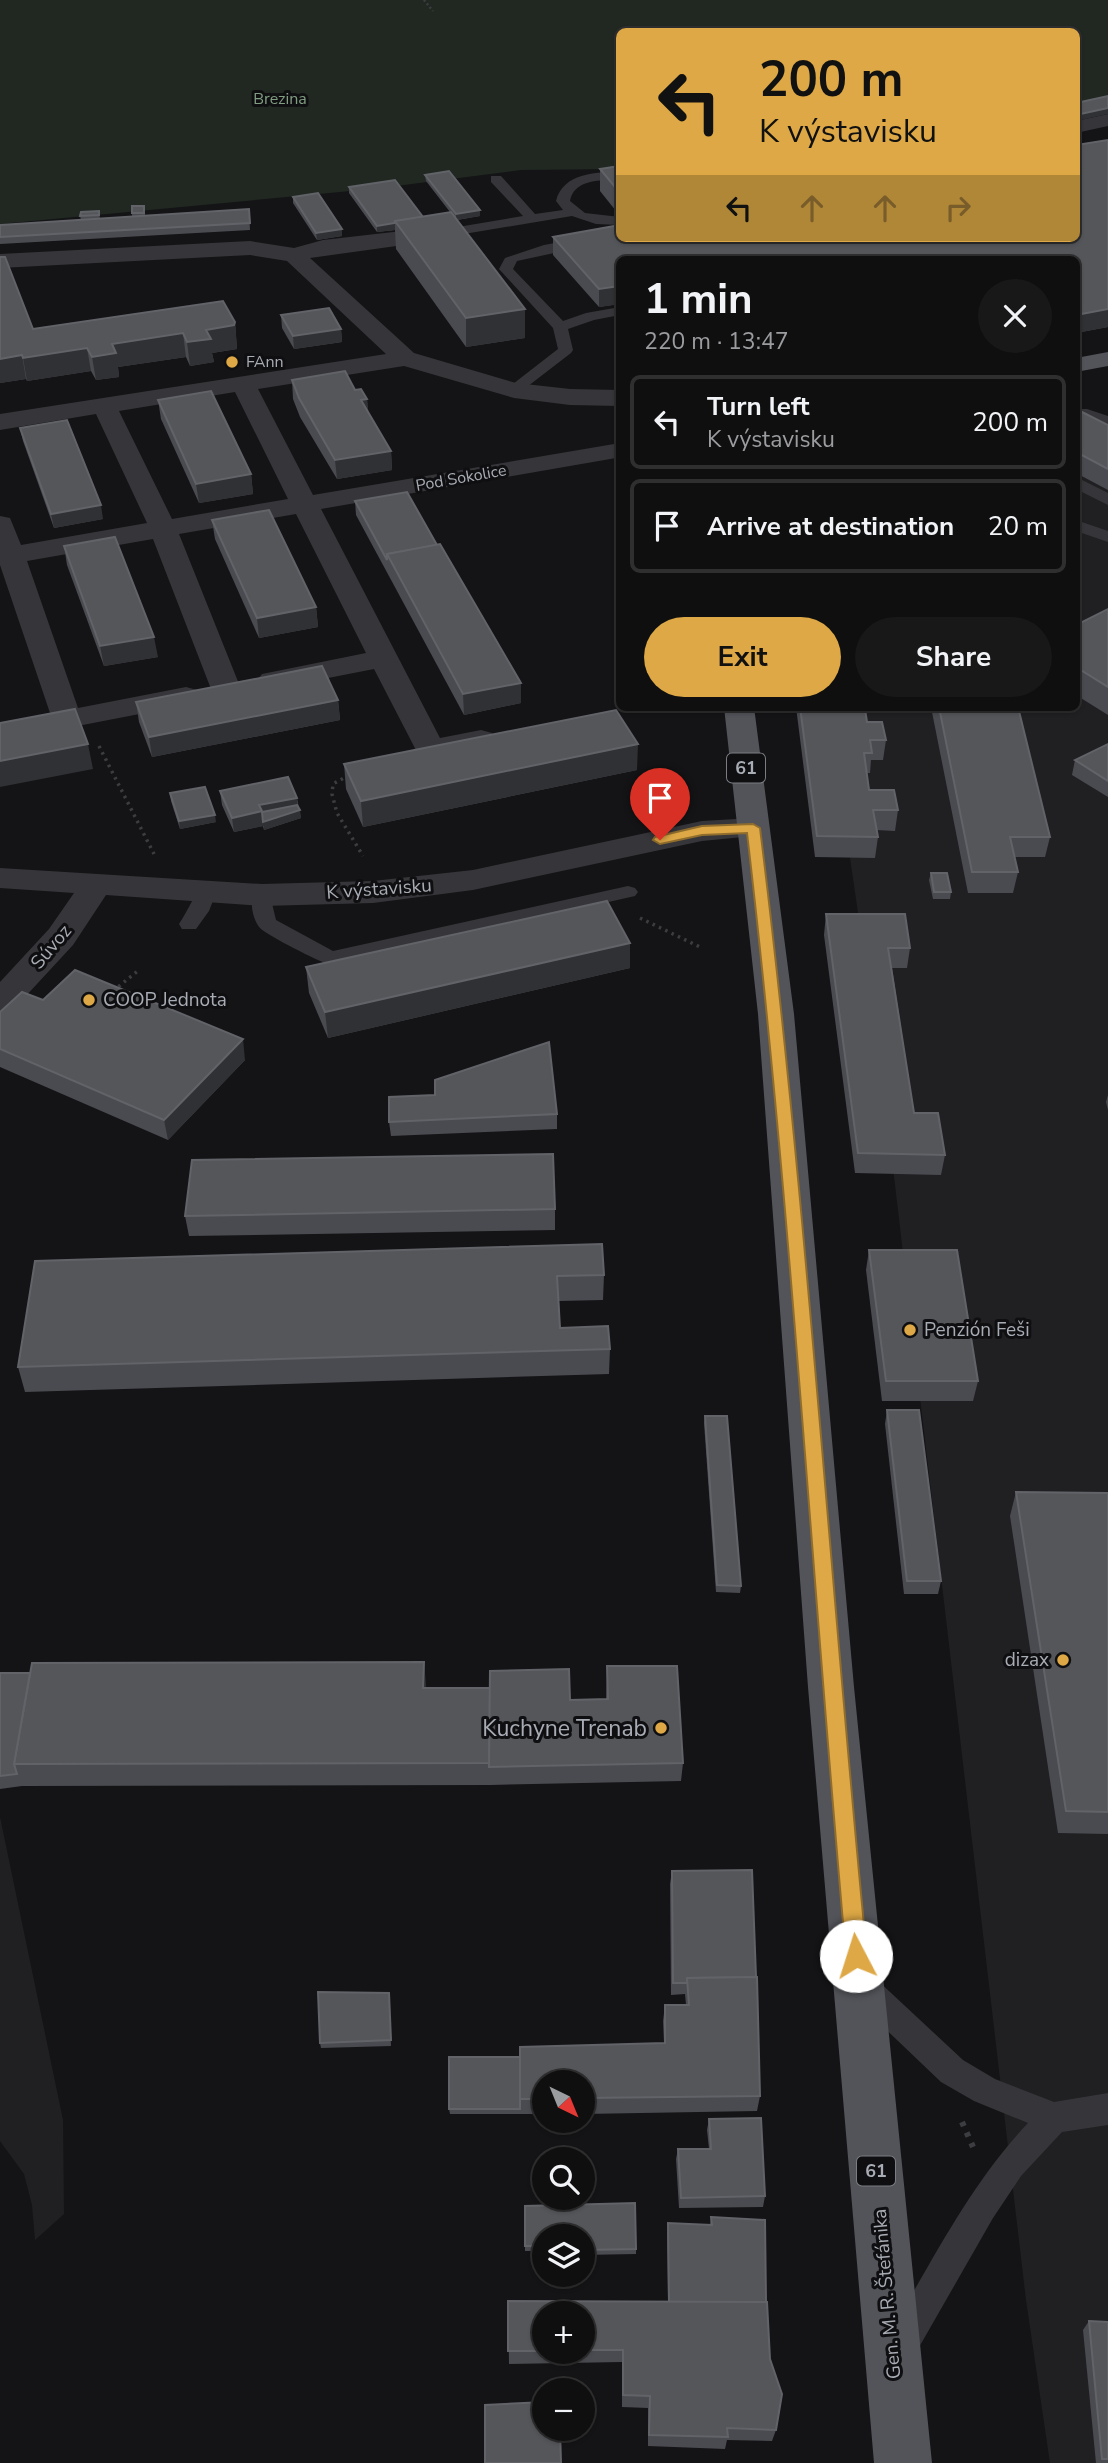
<!DOCTYPE html>
<html lang="en">
<head>
<meta charset="utf-8">
<style>
  :root { --surface:#0f0f10; --page:#181819; --text:#f1f3f6; --muted:#9b9c9f; --line:#2f2f30; --accent:#dda845 }
  body { margin:0; font-family:"Nunito Sans",sans-serif; background:var(--page); color:var(--text); height:100vh; display:flex; flex-direction:column; font-size:26px; white-space:nowrap }
  * { box-sizing:border-box; margin:0 }
  p { font-size:23px; color:var(--muted) }
  .icon { flex:none; width:38px; height:38px; fill:none; stroke:currentColor; stroke-width:2; stroke-linecap:round; stroke-linejoin:round }
  .map { position:relative; flex:1; overflow:hidden }
  .sheet { position:absolute; left:616px; top:256px; width:464px; height:455px; display:flex; flex-direction:column; background:var(--surface); border-radius:10px; box-shadow:0 2px 5px #0004,0 0 0 2px var(--line) }
  .sheet>* { flex:none }
  .hud { position:absolute; left:616px; top:28px; width:464px; height:214px; border-radius:10px; box-shadow:0 2px 5px #0004,0 0 0 2px var(--line); background:#dda845; color:#111; overflow:hidden }
  .needle { width:46px; rotate:137deg }
  .tools { position:absolute; left:532px; top:2070px; display:grid; gap:14px }
  .tools a { display:grid; place-items:center; width:63px; height:63px; border-radius:50%; background:var(--surface); box-shadow:0 2px 5px #0004,0 0 0 2px var(--line); font-size:35px }
  .pin { position:absolute; display:grid; place-items:center; width:60px; height:60px; color:#fff; margin:-72px -30px; border-radius:50% 50% 50% 0; rotate:-45deg; box-shadow:0 0 7px #0007 }
  .pin .icon { rotate:45deg }
  .me { position:absolute; width:77px; margin:-38px; rotate:355deg; stroke-linejoin:round; filter:drop-shadow(0 0 5px #0008) }
  .turn { display:flex; align-items:center; gap:24px; height:147px; padding:0 28px; font-size:32px }
  .turn .icon { width:91px; height:91px; stroke-width:2.5 }
  .turn b { display:block; font-size:49px; line-height:60px }
  .lanes { display:flex; align-items:center; height:66px; padding:0 28px; background:#0003; justify-content:center; gap:35px; direction:ltr }
  .lanes .off { opacity:.35 }
  .round { display:grid; place-items:center; flex:none; width:74px; height:74px; border-radius:37px; background:var(--page) }
  .summary { display:flex; align-items:center; justify-content:space-between; height:119px; padding:0 28px }
  h1 { font-size:42px; font-weight:700; line-height:52px }
  .action { display:flex; gap:14px; margin-top:auto; padding:14px 28px }
  .action a { flex:1; height:80px; border-radius:42px; background:var(--accent); color:#111; font-size:28px; font-weight:700; line-height:80px; text-align:center }
  .action a+a { background:var(--page); color:var(--text) }
  ul { padding:0; list-style:none }
  li { display:flex; align-items:center; gap:21px; height:94px; margin:0 14px 10px; padding:0 14px; border:4px solid var(--line); border-radius:10px }
  li div { flex:1 }
  li b { display:block; font-size:26px }
  li em { font-style:normal }
  .map>svg:first-child { display:block }
</style>
</head>
<body>
<div class="map">
<svg width="1108" height="2463" viewBox="0 0 1108 2463">
  <rect width="100%" height="100%" fill="#141416"/>
  <!-- built -->
  <g fill="#202023">
    <polygon points="1076,411 1108,417 1108,2463 1050,2463 1026,2300 884,1091 828,707 1076,707"/>
    <polygon points="0,1817 63,2120 64,2214 35,2240 32,2205 24,2174 0,2141"/>
  </g>
  <!-- green -->
  <polygon fill="#212822" points="0,0 1108,0 1108,96 1076,103 1076,32 620,32 619,169 521,170 372,189 0,224"/>
  <g fill="none" stroke-linecap="round" stroke-linejoin="round">
    <!-- path-far2 -->
    <g stroke="#3c3d41" stroke-width="2.5" stroke-dasharray="2 2.5" stroke-linecap="butt">
      <polyline points="424,0 433,11"/>
      <polyline points="617,359 620,358"/>
    </g>
    <!-- path-far1 -->
    <g stroke="#3c3d41" stroke-width="3.5" stroke-dasharray="2.5 4.5" stroke-linecap="butt">
      <polyline points="99,746 154,854"/>
      <polyline points="349,775 333,784 332,794 337,813 363,856"/>
      <polyline points="640,918 702,948"/>
      <polyline points="113,991 139,970"/>
    </g>
    <!-- path -->
    <polyline stroke="#3c3d41" stroke-width="6" stroke-dasharray="4.5 7" stroke-linecap="butt" points="962,2122 973,2147"/>
    <!-- service -->
    <g fill="#36363a" fill-rule="evenodd">
      <path d="M620 172V180C601 180 574 179 570 201L585 213 620 217V225L596 224 572 216 446 237 439 233 446 229 523 216 491 182V176H501L535 214 563 210 556 201C563 173 596 172 620 172Z"/>
      <polygon points="620,231 620,238 624,238 517,261 513,269 563,321 586,313 620,307 620,315 594,320 568,329 573,350 571,353 519,393 509,393 507,390 509,387 558,349 553,328 499,269 505,258 544,245"/>
      <polygon points="1076,409 1087,409 1108,416 1108,426 1076,419"/>
      <polygon points="1076,477 1108,493 1108,505 1076,489"/>
      <polygon points="1076,520 1108,531 1108,542 1076,531"/>
      <path d="M628 886 635 888 638 892 635 896 330 965C318 961 268 936 260 928 252 919 249 900 255 891H269L276 920 333 951Z"/>
      <path d="M206 887 213 889 216 893 209 911 196 929H182L179 924C187 912 192 900 199 889Z"/>
      <path d="M864 1973 875 1978 963 2060 995 2079 1054 2102 1108 2093V2125L1062 2132 1021 2176 993 2218 914 2356 902 2361 890 2356 885 2344 890 2332C933 2260 970 2184 1028 2123L974 2101 941 2082 853 1998 849 1988 853 1978Z"/>
    </g>
    <!-- minor -->
    <g fill="#36363a" fill-rule="evenodd">
      <polygon points="1108,114 1108,126 1076,133 1076,121"/>
      <path d="M446 226 454 228 457 233 454 238 310 258 414 353 516 383 570 389 620 390V406L570 405 514 398 404 366 258 389 313 495 620 443V457L616 458 321 509 440 738 481 730 492 733 496 739 492 745 430 758 419 756 374 669 272 689 262 686 257 680 262 674 366 653 296 514 179 534 241 689 237 695 226 698 215 695 211 689 153 539 27 561 78 708 186 687 197 690 201 696 197 702 186 705 0 741V723L50 713 0 565V516L10 518 21 545 147 523 96 414 0 430V414L386 354 287 261 250 255 0 268V254L250 241 294 248 323 240ZM235 392 288 499 172 519 119 411Z"/>
      <polygon points="753,818 764,821 769,828 764,835 702,841 473,890 373,903 262,906 106,895 73,945 12,1011 0,1015 0,982 49,929 74,893 0,888 0,868 262,884 373,881 473,870 702,821"/>
    </g>
    <!-- primary -->
    <g fill="#525459" fill-rule="evenodd">
      <polygon points="1108,352 1108,366 1076,372 1076,358"/>
      <polygon points="724,707 754,707 794,1014 854,1687 932,2463 874,2463 808,1687 758,1014"/>
    </g>
  </g>
  <!-- wall -->
  <g fill="#4a4b50" fill-rule="evenodd">
    <polygon points="1108,140 1108,327 1076,333 1076,259 620,259 620,304 599,307 553,255 553,237"/>
    <polygon points="620,166 620,216 600,191 600,169"/>
    <polygon points="425,175 480,216 457,220 525,338 466,347 396,249 395,230 377,232 349,193 349,187 423,217 450,212 426,181"/>
    <polygon points="293,197 342,229 342,236 317,240 293,203"/>
    <polygon points="132,206 145,212 145,216 249,209 250,230 0,244 0,225 81,220 80,216 99,211 100,219 132,216"/>
    <polygon points="0,257 33,329 235,322 237,349 212,353 214,362 190,366 186,357 118,367 119,377 96,380 91,371 27,381 26,379 0,383"/>
    <polygon points="281,315 341,329 342,342 294,349 282,328"/>
    <polygon points="292,380 355,390 367,399 368,413 391,451 392,470 337,479 300,417 293,399"/>
    <polygon points="158,400 251,474 253,494 199,503 161,419"/>
    <polygon points="1077,409 1108,425 1108,490 1076,473"/>
    <polygon points="20,428 103,519 54,528 23,441"/>
    <polygon points="355,501 437,545 521,683 521,703 464,715 356,515"/>
    <polygon points="212,520 316,607 318,627 259,638 215,539"/>
    <polygon points="64,546 158,657 104,666 67,565"/>
    <polygon points="1108,609 1108,715 1076,695 1076,625"/>
    <polygon points="338,700 340,720 152,757 139,722 136,702"/>
    <polygon points="796,707 857,707 867,722 886,740 883,760 871,760 870,773 867,773 869,790 898,810 895,831 876,830 878,837 875,858 815,857"/>
    <polygon points="931,707 1018,707 1050,837 1045,857 1014,857 1018,872 1013,893 968,893"/>
    <polygon points="1108,744 1108,797 1072,775 1075,760"/>
    <polygon points="344,764 637,770 363,827 346,789"/>
    <polygon points="220,791 297,798 301,818 264,830 263,826 234,832 222,805"/>
    <polygon points="170,793 216,822 180,829 171,801"/>
    <polygon points="931,873 951,892 950,899 933,899 929,880"/>
    <polygon points="826,914 910,948 907,968 892,968 914,1113 945,1155 941,1175 855,1173 824,935"/>
    <polygon points="630,943 630,968 328,1038 309,993 306,967"/>
    <polygon points="43,1000 245,1060 168,1140 0,1067 0,1012"/>
    <polygon points="1108,1095 1108,1110 1106,1102"/>
    <polygon points="557,1114 557,1129 391,1136 389,1122"/>
    <polygon points="555,1209 555,1230 189,1236 185,1216"/>
    <polygon points="869,1250 978,1381 973,1401 882,1401 866,1270"/>
    <polygon points="35,1261 604,1275 603,1300 559,1301 560,1328 610,1349 609,1374 25,1392 18,1367"/>
    <polygon points="887,1410 941,1581 938,1594 904,1594 885,1424"/>
    <polygon points="705,1416 741,1586 740,1593 716,1592 704,1423"/>
    <polygon points="1016,1492 1108,1493 1108,1834 1058,1833 1010,1516"/>
    <polygon points="607,1666 683,1763 681,1781 490,1785 22,1786 0,1789 0,1673 426,1688 570,1700 606,1699"/>
    <polygon points="672,1871 760,2096 757,2111 583,2114 583,2082 544,2082 544,2114 450,2114 449,2109 520,2057 664,2043 663,2021 665,2005 686,2005 685,1994 671,1995 670,1884"/>
    <polygon points="389,1993 391,2046 321,2048 320,2043"/>
    <polygon points="709,2119 765,2196 763,2207 679,2208 676,2159 678,2149 709,2149 707,2130"/>
    <polygon points="525,2206 636,2249 636,2254 583,2255 583,2236 544,2236 544,2251 525,2251"/>
    <path d="M711 2217 765 2220 766 2302H767L770 2359 782 2394 776 2430 772 2441 727 2440 725 2449 648 2446V2408L622 2407V2362L509 2364 508 2301 668 2302 667 2233 668 2223 710 2225ZM544 2314H583V2352H544Z"/>
    <polygon points="1089,2321 1108,2322 1108,2463 1096,2463 1083,2330"/>
  </g>
  <!-- shaded-wall -->
  <g fill="#303134">
    <polygon points="1108,108 1108,114 1076,121 1076,115"/>
    <polygon points="480,210 480,216 456,220 456,214"/>
    <polygon points="395,223 395,230 377,232 377,226"/>
    <polygon points="342,229 342,236 317,240 316,233"/>
    <polygon points="620,286 620,304 599,307 599,289"/>
    <polygon points="525,309 525,338 466,347 466,318"/>
    <polygon points="1108,309 1108,327 1076,333 1076,315"/>
    <polygon points="235,322 237,349 212,353 214,362 190,366 187,342 206,330"/>
    <polygon points="341,329 342,342 294,349 293,336"/>
    <polygon points="183,333 186,357 118,367 119,377 96,380 92,357 112,344"/>
    <polygon points="87,348 91,371 27,381 23,358"/>
    <polygon points="22,355 26,379 0,383 0,359"/>
    <polygon points="367,399 369,418 361,400"/>
    <polygon points="391,451 392,470 337,479 335,460"/>
    <polygon points="251,474 253,494 199,503 196,484"/>
    <polygon points="101,505 103,519 54,528 51,514"/>
    <polygon points="316,607 318,627 259,638 257,618"/>
    <polygon points="154,637 158,657 104,666 100,646"/>
    <polygon points="521,683 521,703 464,715 463,694"/>
    <polygon points="338,700 340,720 152,757 149,737"/>
    <polygon points="88,744 93,769 0,787 0,761"/>
    <polygon points="638,744 637,770 363,827 361,801"/>
    <polygon points="297,798 298,811 300,810 301,818 264,830 264,826 234,832 232,818 259,805"/>
    <polygon points="215,815 216,822 180,829 179,821"/>
    <polygon points="630,943 630,968 328,1038 325,1012"/>
    <polygon points="243,1039 245,1060 168,1140 164,1120"/>
    <polygon points="424,1662 426,1685 425,1711 423,1688"/>
  </g>
  <!-- building -->
  <g fill="#54565a" stroke="#616368" stroke-width="2">
    <polygon points="1108,96 1108,108 1076,115 1076,103"/>
    <polygon points="1108,140 1108,309 1076,315 1076,259 620,259 620,286 599,289 553,237 620,225 620,238 1076,238 1076,145"/>
    <polygon points="620,166 620,193 600,169"/>
    <polygon points="449,171 480,210 456,214 425,175"/>
    <polygon points="395,180 423,217 395,221 395,223 377,226 349,187"/>
    <polygon points="318,193 342,229 316,233 293,197"/>
    <rect x="132" y="206" width="12" height="7"/>
    <polygon points="249,209 250,223 0,237 0,225"/>
    <polygon points="99,211 99,215 80,216 81,212"/>
    <polygon points="451,212 525,309 466,318 395,221"/>
    <polygon points="0,257 5,257 33,329 223,301 235,322 234,325 206,330 211,339 187,342 183,333 112,344 116,353 92,357 87,348 23,358 22,355 0,359"/>
    <polygon points="329,308 341,329 293,336 281,315"/>
    <polygon points="345,371 355,390 361,389 367,399 361,400 391,451 335,460 299,398 292,380"/>
    <polygon points="211,391 251,474 196,484 158,400"/>
    <polygon points="1076,409 1108,425 1108,469 1076,452"/>
    <polygon points="67,420 101,505 51,514 20,428"/>
    <polygon points="407,492 437,545 387,554 387,560 355,501"/>
    <polygon points="269,510 316,607 257,618 212,520"/>
    <polygon points="115,537 154,637 100,646 64,546"/>
    <polygon points="440,544 521,683 463,694 387,554"/>
    <polygon points="1108,609 1108,687 1076,667 1076,625"/>
    <polygon points="322,666 338,700 149,737 136,702"/>
    <polygon points="800,707 857,707 857,709 865,709 867,722 882,722 886,740 870,740 872,753 864,753 869,790 894,790 898,810 873,810 878,837 817,836"/>
    <polygon points="939,707 1018,707 1050,837 1010,837 1018,872 972,872"/>
    <polygon points="75,709 88,744 0,761 0,723"/>
    <polygon points="616,710 638,744 361,801 344,764"/>
    <polygon points="1108,744 1108,781 1075,760"/>
    <polygon points="288,777 297,798 259,805 262,811 232,818 220,791"/>
    <polygon points="205,787 215,815 179,821 170,793"/>
    <polygon points="297,805 300,810 263,822 262,812"/>
    <polygon points="931,873 947,873 951,892 934,892"/>
    <polygon points="607,901 630,943 325,1012 306,967"/>
    <polygon points="826,914 905,914 910,948 888,948 914,1113 938,1113 945,1155 858,1153"/>
    <polygon points="75,970 243,1039 164,1120 0,1049 0,1012 22,992 43,1000"/>
    <polygon points="549,1042 557,1114 389,1122 389,1097 435,1095 435,1080"/>
    <polygon points="553,1154 555,1209 185,1216 192,1160"/>
    <polygon points="602,1244 604,1275 557,1276 560,1328 608,1326 610,1349 18,1367 35,1261"/>
    <polygon points="869,1250 957,1250 978,1381 886,1381"/>
    <polygon points="887,1410 919,1410 941,1581 907,1581"/>
    <polygon points="705,1416 727,1416 741,1586 717,1585"/>
    <polygon points="1016,1492 1108,1493 1108,1812 1066,1811"/>
    <polygon points="424,1662 423,1688 490,1688 489,1763 14,1764 32,1663"/>
    <polygon points="607,1666 677,1666 683,1763 489,1767 490,1671 569,1669 570,1700 608,1699"/>
    <polygon points="0,1673 30,1673 14,1764 17,1774 0,1776"/>
    <polygon points="752,1870 756,1977 687,1978 687,1983 673,1983 672,1871"/>
    <polygon points="757,1977 760,2096 583,2098 583,2082 544,2082 544,2099 520,2099 520,2047 665,2043 665,2005 689,2005 687,1978"/>
    <polygon points="318,1992 389,1993 391,2040 320,2043"/>
    <rect x="449" y="2057" width="71" height="52"/>
    <polygon points="761,2118 765,2196 681,2198 678,2149 711,2149 709,2119"/>
    <polygon points="635,2203 636,2249 583,2250 583,2236 544,2236 544,2246 525,2246 525,2206"/>
    <polygon points="711,2217 765,2220 766,2302 669,2302 668,2223 712,2225"/>
    <polygon points="508,2301 767,2302 770,2359 782,2394 776,2430 727,2428 728,2437 649,2435 650,2396 623,2395 623,2350 583,2350 583,2314 544,2314 544,2351 508,2351"/>
    <polygon points="1089,2321 1108,2322 1108,2459 1102,2459"/>
    <polygon points="544,2402 544,2429 560,2429 561,2463 485,2463 485,2405"/>
  </g>
  <!-- route -->
  <path fill="#dda845" stroke="#906d2d" stroke-width="2" d="M753 824 760 828C807 1203 830 1581 867 1956L864 1963 856 1966 849 1963 846 1956C812 1582 791 1206 747 833L702 835 660 844 653 840 655 837 702 826Z"/>
  <!-- markers -->
  <g fill="#dda845" stroke="#0f0f11" stroke-width="2.5">
    <circle cx="232" cy="362" r="7"/>
    <circle cx="89" cy="1000" r="7"/>
    <circle cx="910" cy="1330" r="7"/>
    <circle cx="1063" cy="1660" r="7"/>
    <circle cx="661" cy="1728" r="7"/>
  </g>
  <g text-anchor="middle" dominant-baseline="central" stroke-width="6" stroke-linejoin="round" paint-order="stroke">
    <!-- far-park labels -->
    <g font-size="16" fill="#819d82" stroke="#0f0f11">
      <text x="280" y="99">Brezina</text>
    </g>
    <!-- far-poi labels -->
    <g font-size="16" fill="#a8acb4" stroke="#0f0f11" text-anchor="start">
      <text x="246" y="362">FAnn</text>
    </g>
    <!-- far-street labels -->
    <g font-size="16" fill="#a8acb4" stroke="#0f0f11">
      <text transform="translate(461 478) rotate(-10)">Pod Sokolice</text>
    </g>
    <!-- shield labels -->
    <g fill="#0f0f11" stroke="#7a7d83" stroke-width="2">
      <rect x="727" y="753.5" width="38" height="29" rx="5"/>
      <rect x="857" y="2156.5" width="38" height="29" rx="5"/>
    </g>
    <g font-size="18" font-weight="bold" fill="#a8acb4">
      <text x="746" y="768">61</text>
      <text x="876" y="2171">61</text>
    </g>
    <!-- street labels -->
    <g font-size="19" fill="#a8acb4" stroke="#0f0f11">
      <text transform="translate(379 889) rotate(-4)">K výstavisku</text>
      <text transform="translate(51 947) rotate(-50)">Súvoz</text>
      <text transform="translate(887 2294) rotate(-95)">Gen. M. R. Štefánika</text>
    </g>
    <!-- poi labels -->
    <g font-size="19" fill="#a8acb4" stroke="#0f0f11" text-anchor="start">
      <text x="103" y="1000">COOP Jednota</text>
      <text x="924" y="1330">Penzión Feši</text>
      <text x="1049" y="1660" text-anchor="end">dizax</text>
    </g>
    <!-- near-poi labels -->
    <g font-size="23" fill="#a8acb4" stroke="#0f0f11" text-anchor="end">
      <text x="647" y="1728">Kuchyne Trenab</text>
    </g>
  </g>
</svg>
<div class="tools">
<a><svg class="needle" viewBox="-14 -14 28 28"><path d="M0-13l5 13h-10z" fill="#e53935"/><path d="M0 13l5-13h-10z" fill="#9b9c9f"/></svg></a>
<a><svg class="icon" aria-label="search" viewBox="0 0 24 24"><circle cx="10" cy="10" r="6"/><path d="M15 15l6 6"/></svg></a>
<a><svg class="icon" aria-label="layers" viewBox="0 0 24 24"><path d="M12 4l9 5-9 5-9-5zM3 14l9 5 9-5"/></svg></a>
<a>+</a>
<a>−</a>
</div>
<div class="pin" style="left:660px;top:840px;background:#d93025"><svg class="icon" aria-label="arrive" viewBox="0 0 24 24"><path d="M6 21V4h12l-3 4 3 4H6"/></svg></div>
<svg class="me" style="left:856px;top:1956px" viewBox="-20 -20 40 40"><circle r="19" fill="#fff"/><path d="M0-13L10 11 0 6-10 11z" fill="#dda845"/></svg>
<div class="hud">
<div class="turn"><svg class="icon" aria-label="left" viewBox="0 0 24 24"><path d="M17 20v-9H6M10 6l-5 5 5 5"/></svg><div><b>200 m</b>K výstavisku</div></div>
<div class="lanes"><svg class="icon" aria-label="left" viewBox="0 0 24 24"><path d="M17 20v-9H6M10 6l-5 5 5 5"/></svg><svg class="icon off" aria-label="ahead" viewBox="0 0 24 24"><path d="M12 20V5M6 11l6-6 6 6"/></svg><svg class="icon off" aria-label="ahead" viewBox="0 0 24 24"><path d="M12 20V5M6 11l6-6 6 6"/></svg><svg class="icon off" aria-label="right" viewBox="0 0 24 24"><path d="M7 20v-9h11M14 6l5 5-5 5"/></svg></div>
</div>
<section class="sheet">
<div class="summary"><div><h1>1 min</h1><p>220 m · 13:47</p></div><a class="round"><svg class="icon" aria-label="close" viewBox="0 0 24 24"><path d="M6 6l12 12M18 6L6 18"/></svg></a></div>
<ul>
<li><svg class="icon" aria-label="left" viewBox="0 0 24 24"><path d="M17 20v-9H6M10 6l-5 5 5 5"/></svg><div><b>Turn left</b><p>K výstavisku</p></div><em>200 m</em></li>
<li><svg class="icon" aria-label="arrive" viewBox="0 0 24 24"><path d="M6 21V4h12l-3 4 3 4H6"/></svg><div><b>Arrive at destination</b></div><em>20 m</em></li>
</ul>
<div class="action"><a>Exit</a><a>Share</a></div>
</section>
</div>
</body>
</html>
